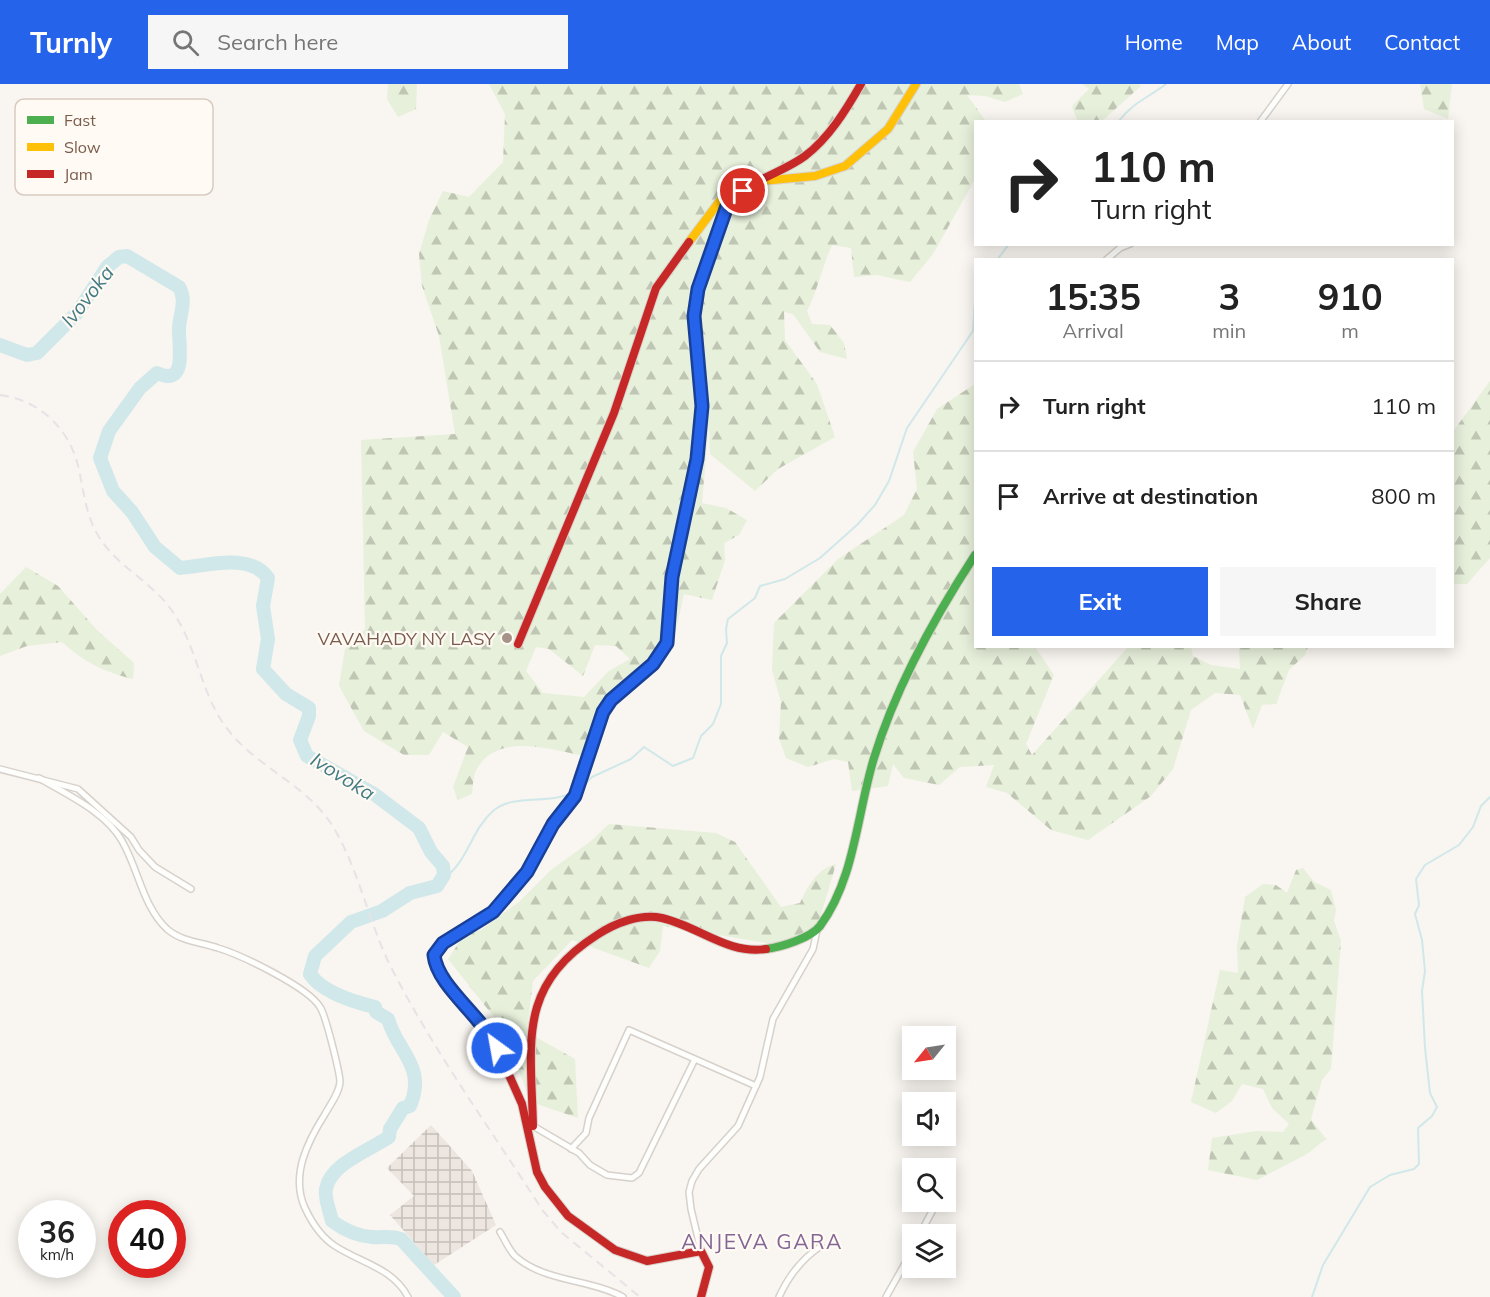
<!DOCTYPE html>
<html lang="en">
<head>
<meta charset="utf-8">
<style>
  :root { --surface:#fff; --page:#f6f6f6; --text:#222; --muted:#767676; --line:#e0e0e0; --accent:#2563eb }
  body { margin:0; font-family:Mulish,sans-serif; background:var(--page); color:var(--text); height:100vh; display:flex; flex-direction:column; font-size:22px; white-space:nowrap }
  * { box-sizing:border-box; margin:0 }
  p { font-size:20px; color:var(--muted) }
  .icon { flex:none; width:33px; height:33px; fill:none; stroke:currentColor; stroke-width:2; stroke-linecap:round; stroke-linejoin:round }
  .map { position:relative; flex:1; overflow:hidden }
  .drawer { position:absolute; left:974px; top:174px; width:480px; height:390px; display:flex; flex-direction:column; background:var(--surface); border-radius:0px; box-shadow:0 3px 15px #0003 }
  .drawer>* { flex:none }
  .hud { position:absolute; left:974px; top:36px; width:480px; height:126px; border-radius:0px; box-shadow:0 3px 15px #0003; background:#fff; color:var(--text); overflow:hidden }
  .needle { width:39px; rotate:240deg }
  .buttons { position:absolute; left:902px; top:942px; display:grid; gap:12px }
  .buttons a { display:grid; place-items:center; width:54px; height:54px; border-radius:0px; background:var(--surface); box-shadow:0 3px 15px #0003; font-size:30px }
  .speed { position:absolute; left:18px; top:1116px; display:flex; gap:12px; font-size:30px; font-weight:700; text-align:center }
  .speed>* { display:grid; place-content:center; width:78px; height:78px; border-radius:50%; background:var(--surface); box-shadow:0 3px 15px #0003; line-height:1 }
  .speed small { font-size:15px; font-weight:400 }
  .speed .limit { border:9px solid #d22; background:#fff; color:#111 }
  .pin { position:absolute; display:grid; place-items:center; width:51px; height:51px; color:#fff; margin:-26px; border:3px solid #fff; border-radius:50%; box-shadow:0 2px 6px #0007 }
  .me { position:absolute; width:66px; margin:-33px; rotate:328deg; stroke-linejoin:round; filter:drop-shadow(0 0 4px #0008) }
  .turn { display:flex; align-items:center; gap:21px; height:126px; padding:0 18px; font-size:27px }
  .turn .icon { width:78px; height:78px; stroke-width:2.5 }
  .turn b { display:block; font-size:42px; line-height:51px }
  .eta { display:flex; justify-content:space-evenly; align-items:center; height:102px; text-align:center }
  .eta b { font-size:36px; font-weight:700; line-height:42px }
  .primary-button { display:flex; gap:12px; margin-top:auto; padding:12px 18px }
  .primary-button a { flex:1; height:69px; border-radius:0px; background:var(--accent); color:#fff; font-size:24px; font-weight:700; line-height:69px; text-align:center }
  .primary-button a+a { background:var(--page); color:var(--text) }
  ul { padding:0; list-style:none }
  li { display:flex; align-items:center; gap:18px; height:90px; padding:0 18px; border-top:2px solid var(--line) }
  li div { flex:1 }
  li b { display:block; font-size:22px }
  li em { font-style:normal }
  header { display:flex; align-items:center; gap:36px; box-sizing:border-box; height:84px; padding:0 30px; background:var(--accent); color:#fff }
  header strong { font-size:28px }
  nav { display:flex; gap:33px; margin-inline-start:auto; font-size:21px }
  .search { width:420px; height:54px; background:var(--page); display:flex; align-items:center; gap:15px; box-sizing:border-box; padding:0 21px; border-radius:0px; color:var(--muted); font-size:22px }
  .map>svg:first-child { display:block }
</style>
</head>
<body>
<header>
<strong>Turnly</strong>
<div class="search"><svg class="icon" aria-label="search" viewBox="0 0 24 24"><circle cx="10" cy="10" r="6"/><path d="M15 15l6 6"/></svg>Search here</div>
<nav><a>Home</a><a>Map</a><a>About</a><a>Contact</a></nav>
</header>
<div class="map">
<svg width="1490" height="1213" viewBox="0 0 1490 1213">
  <defs>
    <pattern id="industrial-grid" width="8" height="8" patternUnits="userSpaceOnUse" patternTransform="scale(1.5)"><rect width="8" height="8" fill="#ede5e0"/><path d="M0 4h8M4 0v8" fill="none" stroke="#c5bdb8"/></pattern>
    <pattern id="forest-firs" width="22" height="20" patternUnits="userSpaceOnUse" patternTransform="scale(1.5)"><rect width="22" height="20" fill="#e7f0db"/><path d="M5 1l3.5 6h-7zM16 11l3.5 6h-7z" fill="#c0c6b4"/></pattern>
  </defs>
  <rect width="100%" height="100%" fill="#f9f5f0"/>
  <!-- industrial -->
  <polygon fill="url(#industrial-grid)" points="431,1041 472,1087 496,1141 434,1181 390,1131 414,1112 387,1084"/>
  <!-- forest -->
  <g fill="url(#forest-firs)" fill-rule="evenodd">
    <polygon points="388,0 417,0 416,25 398,33 387,15"/>
    <path d="M489 0H1019L1023 10 1005 18 985 12 967 11 985 36 975 38V95L933 170 910 198 877 191 854 193 851 164 832 161C822 183 818 205 807 227L812 240 830 241 844 259 847 275 820 268 793 230 784 228 785 256 817 300 835 353 778 385 755 407 710 370 709 339 702 419 726 424 747 436 739 451 724 459 725 476 712 516 684 510 672 564 611 617 589 673C555 667 500 647 478 683 473 689 473 702 472 710L458 716 453 703 468 663 443 648 429 671H404L364 647 339 602 345 565 365 545 361 356 455 350 439 252 422 202 419 170 429 136 443 107 469 113 503 78 505 30ZM595 561 616 562 630 575 609 587 584 613 543 609 526 587 536 563 549 565 583 592Z"/>
    <polygon points="1082,0 1139,0 1141,2 1102,37 1077,36 1072,22 1089,5"/>
    <polygon points="1420,0 1452,0 1448,35 1424,25"/>
    <polygon points="1490,297 1490,474 1467,500 1452,500 1452,349"/>
    <polygon points="975,300 975,562 1035,563 1054,591 1026,660 1032,671 1128,563 1191,563 1193,572 1211,581 1240,585 1239,563 1308,563 1305,571 1289,586 1276,620 1262,621 1253,645 1240,611 1215,609 1191,626 1173,685 1151,712 1088,756 1051,746 1007,709 986,703 994,681 960,683 939,701 904,694 893,680 888,702 852,707 848,678 834,675 808,683 786,674 779,654 781,618 772,586 774,539 838,475 904,431 917,405 913,368 937,325"/>
    <path d="M26 483 58 502 97 546 134 579 133 595C104 588 84 578 62 558L27 562 0 572V510Z"/>
    <path d="M609 740 716 749 735 758 781 823 800 819C808 802 817 785 836 780L818 841 779 861 663 842 660 867 649 884 572 856 533 897 527 948 575 975 578 1034 531 1018 501 942 448 875 464 851 481 846 520 817 551 786 591 757Z"/>
    <polygon points="1303,784 1314,798 1331,806 1336,826 1334,837 1341,857 1331,985 1322,996 1311,1035 1326,1055 1307,1070 1257,1096 1208,1086 1212,1054 1256,1047 1283,1048 1289,1040 1272,1024 1263,1005 1242,1000 1232,1017 1216,1029 1191,1018 1220,886 1238,889 1237,862 1245,813 1263,800 1276,801 1287,809 1296,786"/>
  </g>
  <g fill="none" stroke-linecap="round" stroke-linejoin="round">
    <!-- stream -->
    <g stroke="#d0e8ea" stroke-width="2">
      <path d="M1118 38C1133 18 1148 14 1166 0"/>
      <polyline points="997,176 1009,160"/>
      <polyline points="581,704 592,693 631,675 644,663 673,682 693,674 701,652 713,640 721,620 721,572 727,559 726,545 728,535 755,514 760,502 785,495 820,474 857,441 875,421 889,397 907,344 973,247 975,217"/>
      <path d="M441 796C468 780 470 747 493 727 513 709 551 721 573 708"/>
      <polyline points="1312,1213 1323,1181 1370,1103 1390,1091 1414,1085 1419,1080 1418,1044 1432,1032 1437,1023 1430,1009 1425,964 1422,907 1425,887 1422,856 1415,830 1419,821 1416,795 1425,781 1459,761 1473,743 1481,722 1490,713"/>
    </g>
    <!-- river -->
    <path stroke="#d0e8ea" stroke-width="14" d="M0 261 27 271 37 269 77 229 107 183 119 173 127 172 179 203C187 216 180 229 179 244 178 259 189 304 157 289L140 304 109 347 100 374 113 407 132 428 155 463 180 484C207 482 250 468 268 494L263 522 268 555 263 585 286 610 309 624V632L300 656 307 672 374 710 419 744 431 768 443 782 444 791 437 802 410 809 382 827 351 838 315 872 310 890C322 908 354 918 375 923L376 928 388 935C397 968 427 982 410 1022L403 1024 390 1045 389 1053C370 1066 330 1080 326 1105 324 1113 330 1128 332 1137 344 1146 357 1152 372 1153 383 1154 390 1151 401 1155L454 1213"/>
    <defs>
      <g id="street">
        <polyline points="1260,38 1288,0"/>
        <polyline points="1106,176 1120,164 1130,160"/>
        <polyline points="0,685 78,705 131,753 139,766 155,783 191,805"/>
        <path d="M39 694C66 710 106 728 122 757 138 784 143 823 167 845 182 858 201 858 218 864 241 871 308 903 320 923 326 932 339 986 340 997 340 1008 330 1021 325 1030 308 1057 290 1091 305 1124 312 1139 321 1153 335 1162 361 1179 393 1184 408 1213"/>
        <polyline points="533,1042 579,1069 590,1081 607,1091 632,1094 639,1089 694,977"/>
        <polyline points="571,1065 586,1049 589,1034 629,946 756,1002"/>
        <path d="M500 1148C505 1156 509 1166 515 1172 544 1198 590 1195 623 1213"/>
        <polyline points="920,1150 937,1118"/>
        <polyline points="701,1167 691,1125 689,1108 692,1097 699,1085 738,1042 760,993 773,935 813,865 817,846"/>
        <path d="M779 1213C788 1193 803 1174 821 1162"/>
        <polyline points="886,1213 912,1167"/>
      </g>
      <g id="fast">
        <path d="M766 865C781 863 811 854 820 842 855 795 857 729 874 674 896 602 934 534 975 471"/>
        <polyline points="492,953 442,893 434,871 443,859 493,828 527,788 553,740 575,712 601,633"/>
      </g>
      <g id="slow">
        <polyline points="689,158 728,106 742,99 815,92 845,82 888,45 916,0"/>
        <polyline points="601,633 611,616 653,580 667,559 672,493 697,375 702,322 694,236"/>
      </g>
      <g id="jam">
        <path d="M694 236C693 218 717 136 727 122 745 97 781 90 805 72 829 54 846 26 861 0"/>
        <polyline points="518,560 614,329 656,204 689,158"/>
        <polyline points="492,953 522,1020 537,1088 545,1103 568,1132 615,1166 647,1177 701,1167 709,1183 701,1213"/>
        <path d="M528 1042H533C531 958 517 902 597 851 615 839 641 829 662 834 698 842 728 871 766 865"/>
      </g>
    </defs>
    <!-- street casing -->
    <use href="#street" stroke="#d7d1cb" stroke-width="8"/>
    <!-- fast casing -->
    <use href="#fast" stroke="#d9d2cb" stroke-width="10"/>
    <!-- slow casing -->
    <use href="#slow" stroke="#d9d2cb" stroke-width="10"/>
    <!-- jam casing -->
    <use href="#jam" stroke="#d9d2cb" stroke-width="10"/>
    <!-- street -->
    <use href="#street" stroke="#fefefd" stroke-width="5"/>
    <!-- fast -->
    <use href="#fast" stroke="#4caf50" stroke-width="8"/>
    <!-- slow -->
    <use href="#slow" stroke="#ffc107" stroke-width="8"/>
    <!-- jam -->
    <use href="#jam" stroke="#c62828" stroke-width="8"/>
    <!-- rail -->
    <path stroke="#e6e3e7" stroke-width="2" stroke-dasharray="9 6" stroke-linecap="butt" d="M0 311C40 316 71 346 79 386 84 409 86 432 99 453 117 482 150 497 170 524 198 561 200 612 229 647 260 686 309 701 335 746 361 791 370 845 395 891 438 973 493 1049 543 1127L561 1148 640 1213"/>
  </g>
  <g fill="none" stroke-linecap="round" stroke-linejoin="round">
    <defs>
      <path id="route" d="M497 964C482 932 437 902 434 871L443 859 493 828 527 788 553 740 575 712 603 628 611 616 653 580 667 559 672 493 697 375 702 322 694 232 698 205 727 122 743 107"/>
    </defs>
    <!-- route casing -->
    <use href="#route" stroke="#184099" stroke-width="15"/>
    <!-- route -->
    <use href="#route" stroke="#2563eb" stroke-width="10"/>
  </g>
  <!-- markers -->
  <circle fill="#a69286" stroke="#fffaf3" stroke-width="2" cx="507" cy="554" r="6"/>
  <g text-anchor="middle" dominant-baseline="central" stroke-width="4.5" stroke-linejoin="round" paint-order="stroke">
    <!-- poi labels -->
    <g font-size="18" fill="#7a5c4d" stroke="#fffaf3" text-anchor="end">
      <text x="495" y="554">VAVAHADY NY LASY</text>
    </g>
    <!-- water labels -->
    <g font-size="20" font-style="italic" fill="#437c86" stroke="#fffaf3">
      <text transform="translate(87 212) rotate(-52)">Ivovoka</text>
      <text transform="translate(343 692) rotate(32)">Ivovoka</text>
    </g>
    <!-- quarter labels -->
    <g font-size="21" letter-spacing="1.5" fill="#846695" stroke="#fffaf3">
      <text x="762" y="1157">ANJEVA GARA</text>
    </g>
  </g>
  <!-- legend -->
  <rect x="15" y="15" width="198" height="96" rx="9" fill="#fffaf3" stroke="#d7cbc1" stroke-width="1.5"/>
  <rect x="27" y="32" width="27" height="8" fill="#4caf50"/>
  <rect x="27" y="59" width="27" height="8" fill="#ffc107"/>
  <rect x="27" y="86" width="27" height="8" fill="#c62828"/>
  <g font-size="16" fill="#7a5c4d">
    <text x="64" y="42">Fast</text>
    <text x="64" y="69">Slow</text>
    <text x="64" y="96">Jam</text>
  </g>
</svg>
<div class="buttons">
<a><svg class="needle" viewBox="-14 -14 28 28"><path d="M0-13l5 13h-10z" fill="#e53935"/><path d="M0 13l5-13h-10z" fill="#767676"/></svg></a>
<a><svg class="icon" aria-label="sound" viewBox="0 0 24 24"><path d="M4 9h4l5-4v14l-5-4H4zM17 9q2 3 0 6"/></svg></a>
<a><svg class="icon" aria-label="search" viewBox="0 0 24 24"><circle cx="10" cy="10" r="6"/><path d="M15 15l6 6"/></svg></a>
<a><svg class="icon" aria-label="layers" viewBox="0 0 24 24"><path d="M12 4l9 5-9 5-9-5zM3 14l9 5 9-5"/></svg></a>
</div>
<div class="speed"><div>36<small>km/h</small></div><div class="limit">40</div></div>
<div class="pin" style="left:743px;top:107px;background:#d93025"><svg class="icon" aria-label="arrive" viewBox="0 0 24 24"><path d="M6 21V4h12l-3 4 3 4H6"/></svg></div>
<svg class="me" style="left:497px;top:964px" viewBox="-20 -20 40 40"><circle r="17" fill="#2563eb" stroke="#fff" stroke-width="3"/><path d="M0-11L8 9 0 5-8 9z" fill="#fff"/></svg>
<div class="hud">
<div class="turn"><svg class="icon" aria-label="right" viewBox="0 0 24 24"><path d="M7 20v-9h11M14 6l5 5-5 5"/></svg><div><b>110 m</b>Turn right</div></div>
</div>
<section class="drawer">
<div class="eta">
<div><b>15:35</b><p>Arrival</p></div>
<div><b>3</b><p>min</p></div>
<div><b>910</b><p>m</p></div>
</div>
<ul>
<li><svg class="icon" aria-label="right" viewBox="0 0 24 24"><path d="M7 20v-9h11M14 6l5 5-5 5"/></svg><div><b>Turn right</b></div><em>110 m</em></li>
<li><svg class="icon" aria-label="arrive" viewBox="0 0 24 24"><path d="M6 21V4h12l-3 4 3 4H6"/></svg><div><b>Arrive at destination</b></div><em>800 m</em></li>
</ul>
<div class="primary-button"><a>Exit</a><a>Share</a></div>
</section>
</div>
</body>
</html>
